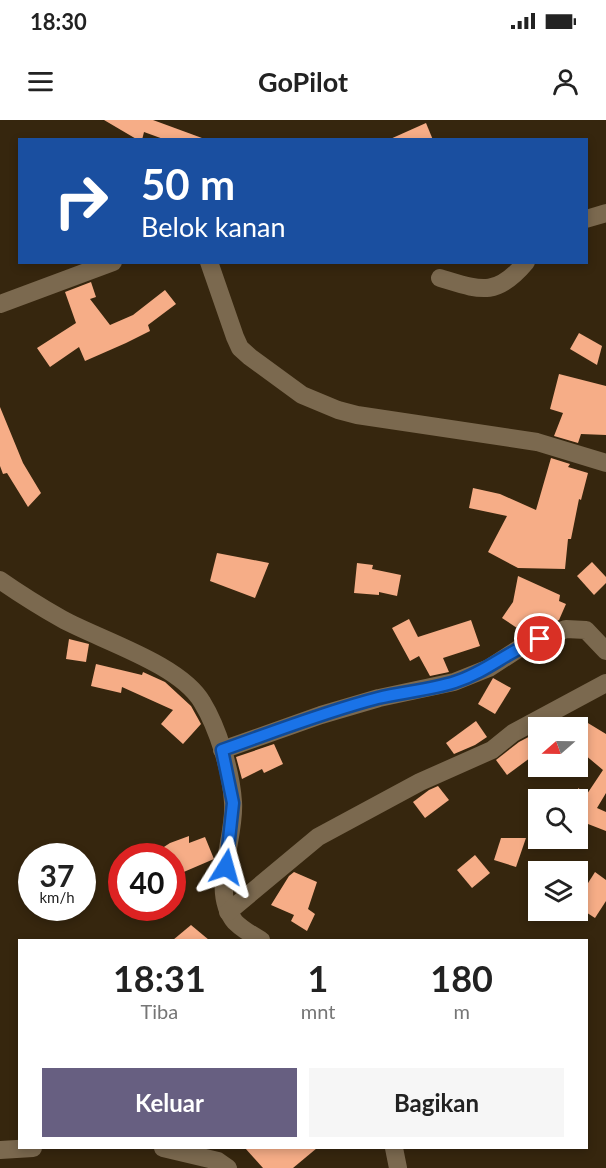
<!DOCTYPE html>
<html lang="id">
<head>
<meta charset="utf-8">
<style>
  :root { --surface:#fff; --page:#f6f6f6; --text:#222; --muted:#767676; --accent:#675f81 }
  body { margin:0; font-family:Lato,sans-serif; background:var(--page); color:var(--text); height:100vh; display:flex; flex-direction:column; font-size:22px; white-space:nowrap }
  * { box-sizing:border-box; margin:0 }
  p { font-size:20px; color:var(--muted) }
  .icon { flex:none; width:33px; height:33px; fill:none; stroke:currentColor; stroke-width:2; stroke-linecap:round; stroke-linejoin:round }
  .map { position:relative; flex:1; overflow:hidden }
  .panel { position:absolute; left:18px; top:819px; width:570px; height:210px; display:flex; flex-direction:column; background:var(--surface); border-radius:0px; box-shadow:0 3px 9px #0003 }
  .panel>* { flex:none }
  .guide { position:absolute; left:18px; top:18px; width:570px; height:126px; border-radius:0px; box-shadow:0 3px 9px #0003; background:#1a4fa0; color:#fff; overflow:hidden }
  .needle { width:39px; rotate:250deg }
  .fabs { position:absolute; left:528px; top:597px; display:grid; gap:12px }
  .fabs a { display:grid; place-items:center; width:60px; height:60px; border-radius:0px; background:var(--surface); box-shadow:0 3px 9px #0003; font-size:30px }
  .speed { position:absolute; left:18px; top:723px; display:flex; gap:12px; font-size:30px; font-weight:700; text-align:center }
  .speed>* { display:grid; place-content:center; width:78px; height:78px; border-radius:50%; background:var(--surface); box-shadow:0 3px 9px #0003; line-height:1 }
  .speed small { font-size:15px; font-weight:400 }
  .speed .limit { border:9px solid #d22; background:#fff; color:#111 }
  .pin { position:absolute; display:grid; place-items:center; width:51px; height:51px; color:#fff; margin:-26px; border:3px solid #fff; border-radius:50%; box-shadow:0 2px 6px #0007 }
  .me { position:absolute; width:66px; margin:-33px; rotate:8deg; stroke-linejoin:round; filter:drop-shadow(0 0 4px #0008) }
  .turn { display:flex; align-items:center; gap:21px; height:126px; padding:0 24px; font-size:27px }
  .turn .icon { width:78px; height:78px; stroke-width:2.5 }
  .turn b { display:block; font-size:42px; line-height:51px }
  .eta { display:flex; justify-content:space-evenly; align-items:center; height:102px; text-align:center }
  .eta b { font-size:36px; font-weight:700; line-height:42px }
  .action { display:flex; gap:12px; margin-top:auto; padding:12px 24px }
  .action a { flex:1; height:69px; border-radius:0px; background:var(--accent); color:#fff; font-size:24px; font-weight:700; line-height:69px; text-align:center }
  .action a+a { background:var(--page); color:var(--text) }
  .status { display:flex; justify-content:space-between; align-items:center; height:42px; padding:0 30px; background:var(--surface); direction:ltr }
  .status svg { height:16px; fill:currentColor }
  header { display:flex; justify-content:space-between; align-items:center; height:78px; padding:0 24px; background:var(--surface); font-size:27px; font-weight:700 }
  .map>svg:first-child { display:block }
</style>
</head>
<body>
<div class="status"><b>18:30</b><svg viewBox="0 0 49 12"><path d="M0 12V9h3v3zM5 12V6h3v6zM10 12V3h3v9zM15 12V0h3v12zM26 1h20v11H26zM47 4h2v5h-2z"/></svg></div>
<header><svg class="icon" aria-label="menu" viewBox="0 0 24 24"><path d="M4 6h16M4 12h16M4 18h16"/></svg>GoPilot<svg class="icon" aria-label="person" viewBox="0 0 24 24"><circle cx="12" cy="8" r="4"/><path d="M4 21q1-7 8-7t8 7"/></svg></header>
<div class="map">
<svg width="606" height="1048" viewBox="0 0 606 1048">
  <rect width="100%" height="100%" fill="#36260e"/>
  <!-- building -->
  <g fill="#f6ad87">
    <polygon points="104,0 153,0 202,18 202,20 166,20 144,12 142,20 138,20"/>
    <polygon points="426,3 433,20 388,20"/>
    <polygon points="91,162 96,177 90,179 110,205 133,195 165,170 176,184 148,205 150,211 126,223 85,241 79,227 50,247 37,228 76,203 65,172"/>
    <polygon points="579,213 602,226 597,245 570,229"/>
    <polygon points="559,254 606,266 606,315 581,314 578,323 554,316 563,293 550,289"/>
    <polygon points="0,287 23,343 41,373 28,387 7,353 3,354 0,346"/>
    <polygon points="551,338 570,344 568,347 588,353 581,380 579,379 571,419 568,419 565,449 518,448 488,432 507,396 469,388 473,368 500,374 536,390"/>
    <polygon points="217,433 269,443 255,478 210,461"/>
    <polygon points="592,442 606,457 606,463 594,475 577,456"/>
    <polygon points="357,443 373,445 372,449 401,455 397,476 379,472 379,475 354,473"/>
    <polygon points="518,456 560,475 559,481 566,484 559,500 545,505 529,497 520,510 502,498 513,482"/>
    <polygon points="409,499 418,517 471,500 480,526 443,538 449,552 430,556 419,536 410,541 392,508"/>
    <polygon points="69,519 89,524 86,542 66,539"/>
    <polygon points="96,544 142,555 143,552 165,562 191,586 201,604 183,624 161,604 173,590 122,567 121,573 91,566"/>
    <polygon points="493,558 511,568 495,594 478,584"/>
    <polygon points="578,597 606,614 606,673 597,688 606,692 606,711 588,704 586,706 578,701 578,668 587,674 603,650 578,629"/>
    <polygon points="476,601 487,617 475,625 454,634 446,623"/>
    <polygon points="538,612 538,632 507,655 496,640 519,622"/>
    <polygon points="274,624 283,644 264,653 262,649 242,659 236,637"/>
    <polygon points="438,666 449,680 425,698 413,682 429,670"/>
    <polygon points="189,716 189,723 205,717 214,739 172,757 172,736 150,736 170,723"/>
    <polygon points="501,718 526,718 516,747 494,740"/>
    <polygon points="475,735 490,753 472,768 457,750"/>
    <polygon points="294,752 317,762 308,789 315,794 307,811 291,801 294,795 271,785 289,756"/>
    <polygon points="595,752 606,760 606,781 595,798 578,787 578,779"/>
    <polygon points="191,805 209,820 173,820"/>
    <polygon points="245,1028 317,1028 293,1048 263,1048"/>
  </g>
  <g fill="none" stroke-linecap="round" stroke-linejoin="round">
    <!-- minor -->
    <g stroke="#7b694f" stroke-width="18">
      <polyline points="586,99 606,93"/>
      <polyline points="209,142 235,217 240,228 250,237 302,275 338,290 357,295 537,322 606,343"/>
      <path d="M440 158C480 170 496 178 526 142"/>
      <polyline points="0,184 113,142"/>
      <path d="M0 460C20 474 41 487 62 499 100 520 180 544 202 582 218 608 231 651 233 682 236 718 209 771 235 802 242 809 252 815 261 820"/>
      <polyline points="222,630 321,595 379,578 454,562 489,548 526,524 566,509 586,510 606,531"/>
      <polyline points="228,792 318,717 420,662 492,630 513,613 606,563"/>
      <polyline points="163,1028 218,1041 228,1048"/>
      <polyline points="394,1028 398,1048"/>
      <polyline points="0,1030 33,1028"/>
    </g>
  </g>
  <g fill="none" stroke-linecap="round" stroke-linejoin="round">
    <defs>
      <path id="route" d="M226 747 233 683 222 630C273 612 327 591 378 578 403 572 430 570 455 562 487 552 509 530 540 519"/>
    </defs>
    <!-- route casing -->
    <use href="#route" stroke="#114b97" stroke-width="15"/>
    <!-- route -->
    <use href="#route" stroke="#1a73e8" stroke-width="10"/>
  </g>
</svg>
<div class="fabs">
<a><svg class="needle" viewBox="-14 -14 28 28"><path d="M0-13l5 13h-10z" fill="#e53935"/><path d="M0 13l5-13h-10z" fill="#767676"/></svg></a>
<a><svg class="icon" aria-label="search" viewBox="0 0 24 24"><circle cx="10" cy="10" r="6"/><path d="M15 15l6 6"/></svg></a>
<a><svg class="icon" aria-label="layers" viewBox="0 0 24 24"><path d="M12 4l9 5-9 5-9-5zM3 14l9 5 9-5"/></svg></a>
</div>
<div class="speed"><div>37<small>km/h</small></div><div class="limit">40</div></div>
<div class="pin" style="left:540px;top:519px;background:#d93025"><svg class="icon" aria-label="arrive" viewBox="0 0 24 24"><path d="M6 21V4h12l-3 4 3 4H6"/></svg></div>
<svg class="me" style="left:226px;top:747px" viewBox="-20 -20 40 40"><path d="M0-17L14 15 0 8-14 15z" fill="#1a73e8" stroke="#fff" stroke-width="4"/></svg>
<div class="guide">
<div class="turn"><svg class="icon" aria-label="right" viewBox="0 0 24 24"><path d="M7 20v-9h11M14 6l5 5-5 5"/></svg><div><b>50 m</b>Belok kanan</div></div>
</div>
<section class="panel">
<div class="eta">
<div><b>18:31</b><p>Tiba</p></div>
<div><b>1</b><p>mnt</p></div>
<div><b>180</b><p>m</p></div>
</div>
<div class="action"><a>Keluar</a><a>Bagikan</a></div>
</section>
</div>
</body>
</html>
